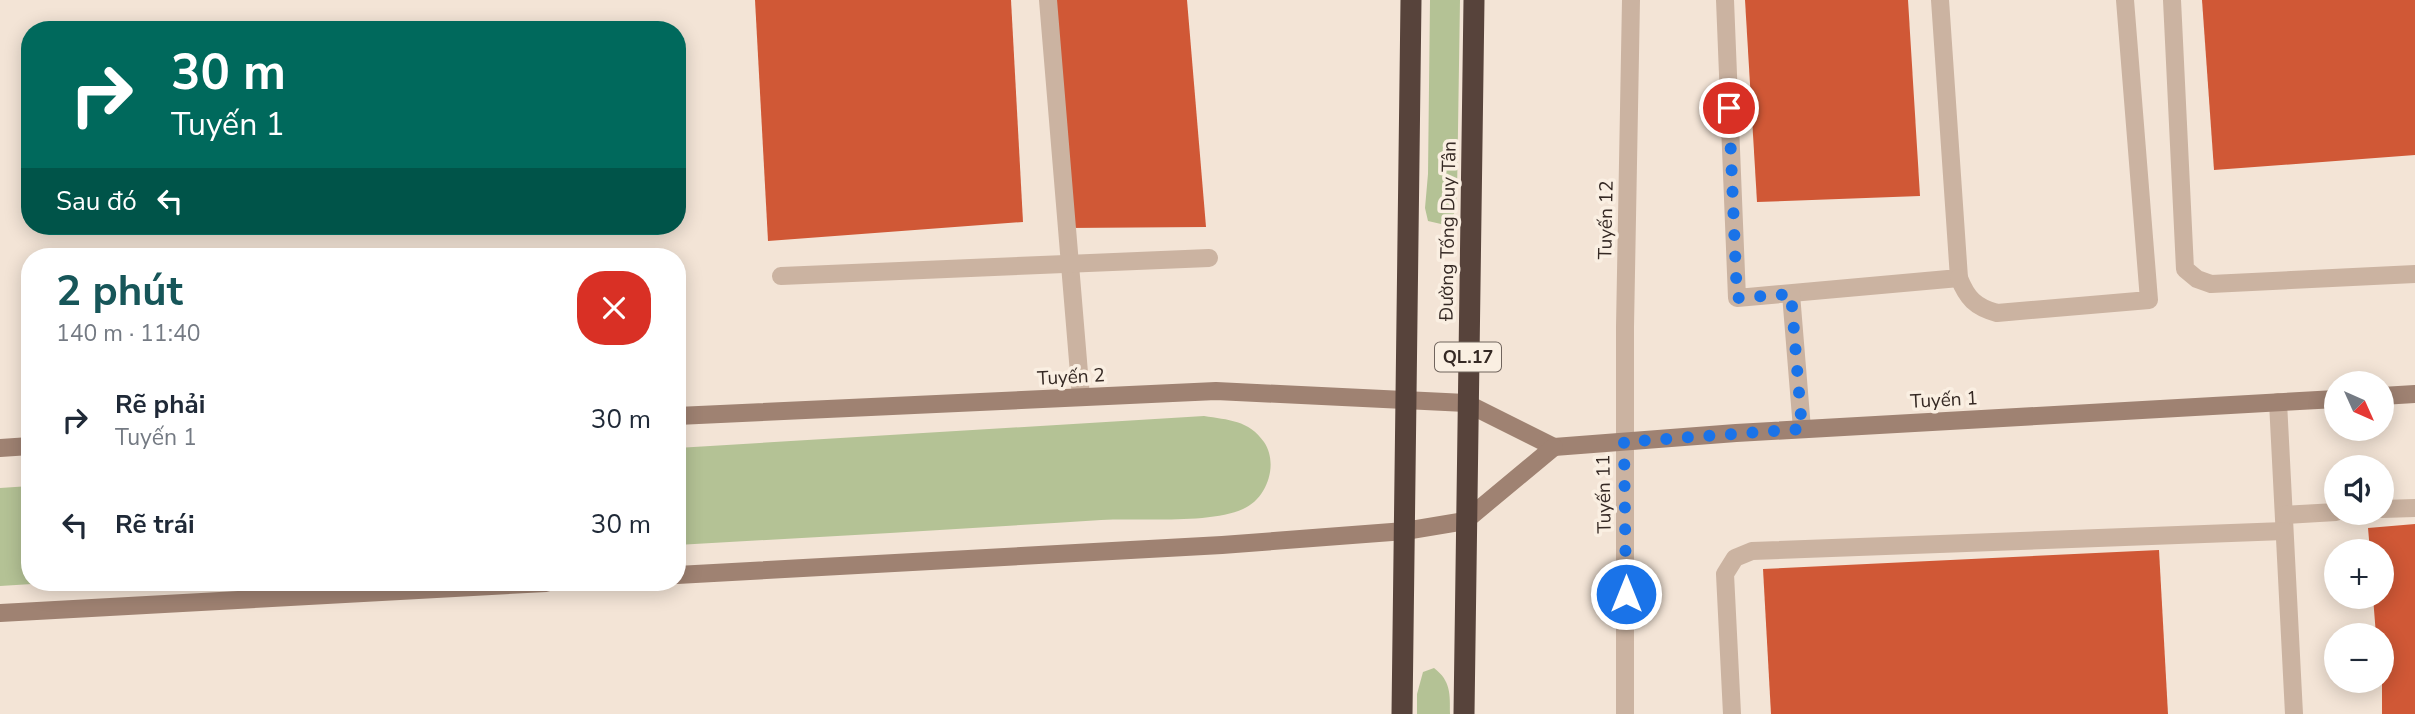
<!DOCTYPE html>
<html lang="vi">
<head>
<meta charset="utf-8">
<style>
  :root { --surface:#fff; --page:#f2f2f3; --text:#1f2937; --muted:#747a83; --accent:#175659 }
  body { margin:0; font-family:"Nunito Sans",sans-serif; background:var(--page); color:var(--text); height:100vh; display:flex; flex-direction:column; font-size:26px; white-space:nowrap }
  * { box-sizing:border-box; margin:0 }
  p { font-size:23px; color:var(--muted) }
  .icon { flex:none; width:38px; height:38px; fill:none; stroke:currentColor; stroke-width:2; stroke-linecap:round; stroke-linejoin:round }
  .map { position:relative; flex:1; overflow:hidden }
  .drawer { position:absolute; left:21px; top:248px; width:665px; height:343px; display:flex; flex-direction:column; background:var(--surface); border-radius:28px; box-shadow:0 4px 18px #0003 }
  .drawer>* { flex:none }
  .banner { position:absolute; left:21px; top:21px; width:665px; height:214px; border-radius:28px; box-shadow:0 4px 18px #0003; background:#00695c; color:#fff; overflow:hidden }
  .needle { width:46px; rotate:135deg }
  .controls { position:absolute; left:2324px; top:371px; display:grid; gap:14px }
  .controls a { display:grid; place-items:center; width:70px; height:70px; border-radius:50%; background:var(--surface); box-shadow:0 4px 18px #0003; font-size:35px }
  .pin { position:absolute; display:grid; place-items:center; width:60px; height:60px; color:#fff; margin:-30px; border:4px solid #fff; border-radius:50%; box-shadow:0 2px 7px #0007 }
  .me { position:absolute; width:77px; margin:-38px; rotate:0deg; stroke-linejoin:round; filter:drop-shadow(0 0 5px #0008) }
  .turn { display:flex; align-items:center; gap:24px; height:147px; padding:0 35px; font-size:32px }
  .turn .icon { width:91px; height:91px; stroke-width:2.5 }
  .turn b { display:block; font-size:49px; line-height:60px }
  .then { display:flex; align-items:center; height:66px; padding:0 35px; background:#0003; gap:14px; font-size:26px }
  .round { display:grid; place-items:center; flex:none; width:74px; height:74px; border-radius:28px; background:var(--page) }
  .headline { display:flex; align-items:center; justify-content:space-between; height:119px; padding:0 35px }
  h1 { font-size:42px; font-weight:700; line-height:52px; color:var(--accent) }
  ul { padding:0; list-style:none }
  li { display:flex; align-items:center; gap:21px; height:105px; padding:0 35px }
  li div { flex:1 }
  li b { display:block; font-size:26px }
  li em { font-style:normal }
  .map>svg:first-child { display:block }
</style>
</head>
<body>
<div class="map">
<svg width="2415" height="714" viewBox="0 0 2415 714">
  <rect width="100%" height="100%" fill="#f3e4d6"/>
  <!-- green -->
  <g fill="#b4c295">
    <polygon points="1430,0 1460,0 1457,194 1454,214 1441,224 1428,221 1425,208 1428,174"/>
    <path d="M1204 416C1228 420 1249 420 1264 442 1279 464 1267 499 1243 509 1210 524 1140 518 1101 520 960 529 819 537 677 545V448Z"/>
    <polygon points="30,486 30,583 48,583 0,586 0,488"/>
    <path d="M1434 668C1451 681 1450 694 1450 714H1417V694L1423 672Z"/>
  </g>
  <!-- building -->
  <g fill="#d05836">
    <polygon points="755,0 1011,0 1023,222 768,241"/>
    <polygon points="1055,0 1187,0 1206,227 1066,228"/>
    <polygon points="1745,0 1908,0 1920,196 1757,202"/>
    <polygon points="2202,0 2415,0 2415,155 2214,170"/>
    <polygon points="2415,524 2415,714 2382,714 2382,635 2376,635 2373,597 2382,597 2382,551 2370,551 2368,528"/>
    <polygon points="2159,550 2168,714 1771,714 1763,569"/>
  </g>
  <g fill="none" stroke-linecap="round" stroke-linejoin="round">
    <!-- lane -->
    <g stroke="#cbb3a1" stroke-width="18">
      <polyline points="1048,0 1081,397"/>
      <polyline points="1725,0 1737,298 1959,278 1940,0"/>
      <polyline points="2172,0 2185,269 2197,279 2211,284 2415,274"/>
      <polyline points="781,276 1209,258"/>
      <path d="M1959 278C1967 298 1975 307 1997 313L2149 300 2125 0"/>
      <polyline points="1791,294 1802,429"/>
      <polyline points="2278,402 2294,714"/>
      <polyline points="2382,509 2415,508"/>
      <polyline points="2284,515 2336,512"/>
      <polyline points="1732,714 1725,574 1735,558 1752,551 2284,531"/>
    </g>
    <!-- street -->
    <polyline stroke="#cbb3a1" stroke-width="18" points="1625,714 1625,327 1631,0"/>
    <!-- secondary -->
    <g stroke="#9f8272" stroke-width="18">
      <polyline points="2382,396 2415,394"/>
      <polyline points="677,416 1216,391 1466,403 1554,447"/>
      <polyline points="1554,447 1736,433 2336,399"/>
      <polyline points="0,448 30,446"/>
      <polyline points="677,575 1222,545 1405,531 1465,521 1554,447"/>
      <polyline points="0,613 546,583"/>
    </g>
    <!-- highway -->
    <g stroke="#57433b" stroke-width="21">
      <polyline points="1402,714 1411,0"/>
      <polyline points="1464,714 1474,0"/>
    </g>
  </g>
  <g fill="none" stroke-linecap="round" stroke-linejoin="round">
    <!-- route -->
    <polyline stroke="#1a73e8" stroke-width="12" stroke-dasharray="0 21.6" points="1626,594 1624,442 1802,429 1791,294 1737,298 1729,108"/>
  </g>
  <g text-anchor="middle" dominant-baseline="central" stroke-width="7" stroke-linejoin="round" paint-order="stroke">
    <!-- shield labels -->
    <rect fill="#faefe2" stroke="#70645d" stroke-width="2" x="1435" y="342.5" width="66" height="29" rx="5"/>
    <g font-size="18" font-weight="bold" fill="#352924">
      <text x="1468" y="357">QL.17</text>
    </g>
    <!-- street labels -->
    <g font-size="19" fill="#352924" stroke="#faefe2">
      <text transform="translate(1606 220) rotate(-89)">Tuyến 12</text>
      <text transform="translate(1448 231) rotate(-89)">Đường Tống Duy Tân</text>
      <text transform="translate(1071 377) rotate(-3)">Tuyến 2</text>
      <text transform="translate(1944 400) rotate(-3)">Tuyến 1</text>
      <text transform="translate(1604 494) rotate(-91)">Tuyến 11</text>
    </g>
  </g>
</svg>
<div class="controls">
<a><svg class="needle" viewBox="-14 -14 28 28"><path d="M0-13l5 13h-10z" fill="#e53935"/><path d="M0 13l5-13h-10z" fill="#747a83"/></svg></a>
<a><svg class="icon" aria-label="sound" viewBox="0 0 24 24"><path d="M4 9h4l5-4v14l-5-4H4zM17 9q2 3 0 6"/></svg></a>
<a>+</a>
<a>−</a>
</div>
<div class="pin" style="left:1729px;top:108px;background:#d93025"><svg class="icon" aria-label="arrive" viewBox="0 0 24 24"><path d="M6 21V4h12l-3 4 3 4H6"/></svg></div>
<svg class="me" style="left:1626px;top:594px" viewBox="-20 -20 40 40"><circle r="17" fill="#1a73e8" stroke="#fff" stroke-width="3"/><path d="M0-11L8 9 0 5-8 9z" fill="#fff"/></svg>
<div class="banner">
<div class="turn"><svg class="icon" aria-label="right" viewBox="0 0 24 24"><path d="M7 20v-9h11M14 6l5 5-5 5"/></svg><div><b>30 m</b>Tuyến 1</div></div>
<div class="then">Sau đó<svg class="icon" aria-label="left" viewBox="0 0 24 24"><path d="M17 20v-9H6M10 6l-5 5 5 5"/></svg></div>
</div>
<section class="drawer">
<div class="headline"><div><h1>2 phút</h1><p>140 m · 11:40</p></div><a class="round" style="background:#d93025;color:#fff"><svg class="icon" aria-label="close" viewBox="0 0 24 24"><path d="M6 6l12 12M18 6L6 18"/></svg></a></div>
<ul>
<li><svg class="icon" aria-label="right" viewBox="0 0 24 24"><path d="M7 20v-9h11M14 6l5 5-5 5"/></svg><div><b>Rẽ phải</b><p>Tuyến 1</p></div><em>30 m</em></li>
<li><svg class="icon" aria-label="left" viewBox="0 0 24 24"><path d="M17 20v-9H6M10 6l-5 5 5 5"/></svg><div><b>Rẽ trái</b></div><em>30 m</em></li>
</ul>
</section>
</div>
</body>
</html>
